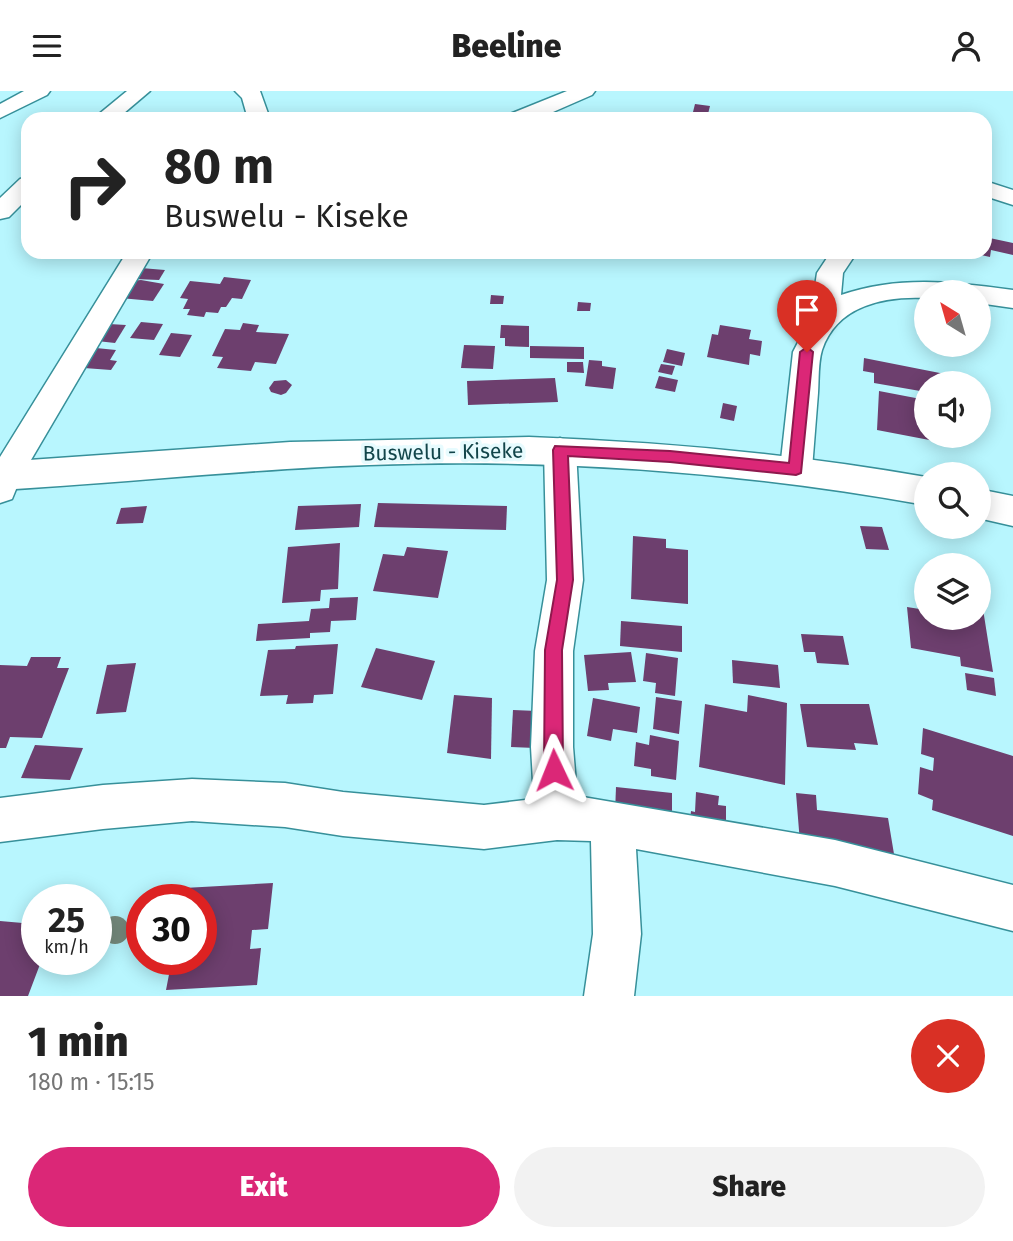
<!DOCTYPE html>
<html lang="en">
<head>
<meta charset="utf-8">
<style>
  :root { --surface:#fff; --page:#f2f2f2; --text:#222; --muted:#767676; --accent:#db2777 }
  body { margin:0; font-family:"Fira Sans",sans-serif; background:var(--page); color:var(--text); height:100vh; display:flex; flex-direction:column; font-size:26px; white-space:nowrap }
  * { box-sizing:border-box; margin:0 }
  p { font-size:23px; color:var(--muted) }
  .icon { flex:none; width:38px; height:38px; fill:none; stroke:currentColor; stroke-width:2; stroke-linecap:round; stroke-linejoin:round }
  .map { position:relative; height:905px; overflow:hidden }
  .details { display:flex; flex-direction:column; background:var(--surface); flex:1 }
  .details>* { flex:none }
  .guide { position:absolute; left:21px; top:21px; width:971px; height:147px; border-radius:21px; box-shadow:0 4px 18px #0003; background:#fff; color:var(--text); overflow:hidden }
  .needle { width:46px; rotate:323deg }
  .controls { position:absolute; left:914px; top:189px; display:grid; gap:14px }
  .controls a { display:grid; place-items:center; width:77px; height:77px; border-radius:50%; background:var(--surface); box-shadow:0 4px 18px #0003; font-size:35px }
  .speed { position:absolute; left:21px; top:793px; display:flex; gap:14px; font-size:35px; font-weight:700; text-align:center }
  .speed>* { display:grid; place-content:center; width:91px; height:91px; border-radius:50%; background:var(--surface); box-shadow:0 4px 18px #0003; line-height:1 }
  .speed small { font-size:18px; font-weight:400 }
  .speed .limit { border:10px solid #d22; background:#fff; color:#111 }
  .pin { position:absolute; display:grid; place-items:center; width:60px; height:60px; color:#fff; margin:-72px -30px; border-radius:50% 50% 50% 0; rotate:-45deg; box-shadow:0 0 7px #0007 }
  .pin .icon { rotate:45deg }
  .me { position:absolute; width:77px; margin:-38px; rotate:358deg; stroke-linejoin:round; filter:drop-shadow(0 0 5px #0008) }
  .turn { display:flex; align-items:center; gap:24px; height:147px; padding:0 28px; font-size:32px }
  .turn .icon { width:91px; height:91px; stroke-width:2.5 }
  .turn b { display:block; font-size:49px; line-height:60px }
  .round { display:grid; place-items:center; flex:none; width:74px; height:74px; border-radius:37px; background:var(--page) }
  .headline { display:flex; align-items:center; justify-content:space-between; height:119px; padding:0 28px }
  h1 { font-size:42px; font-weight:800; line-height:52px }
  .cta { display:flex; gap:14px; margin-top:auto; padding:14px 28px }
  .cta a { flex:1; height:80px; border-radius:42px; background:var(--accent); color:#fff; font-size:28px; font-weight:800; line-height:80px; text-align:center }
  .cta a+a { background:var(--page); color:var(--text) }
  header { display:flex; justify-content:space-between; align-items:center; height:91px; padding:0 28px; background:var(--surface); font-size:32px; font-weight:800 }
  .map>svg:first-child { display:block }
</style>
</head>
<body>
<header><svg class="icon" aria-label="menu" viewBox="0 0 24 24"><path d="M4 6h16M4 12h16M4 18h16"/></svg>Beeline<svg class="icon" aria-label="person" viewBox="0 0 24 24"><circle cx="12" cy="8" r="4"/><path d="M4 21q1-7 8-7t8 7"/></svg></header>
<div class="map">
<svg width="1013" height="905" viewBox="0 0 1013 905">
  <rect width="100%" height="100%" fill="#b8f6fe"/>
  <!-- building -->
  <g fill="#6d3f6e">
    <polygon points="695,13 710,15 708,23 693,21"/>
    <polygon points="610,21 637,25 636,28 607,28"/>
    <polygon points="985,146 1013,152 1013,164 991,159 990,166 972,162 985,161"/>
    <polygon points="141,177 165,179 159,189 134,188"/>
    <polygon points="224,186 251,189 242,208 232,207 226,216 221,216 218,222 206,221 204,226 187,224 190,218 183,218 188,208 180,207 190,190 220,193"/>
    <polygon points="141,189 164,193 153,210 120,207 130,190"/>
    <polygon points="491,204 504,205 503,213 490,213"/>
    <polygon points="578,211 591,212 590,220 577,220"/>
    <polygon points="141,231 163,233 154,249 130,247"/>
    <polygon points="243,232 259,234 256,241 289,243 276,273 255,271 251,280 217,277 223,266 212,265 225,238 240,239"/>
    <polygon points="109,233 126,234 115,252 97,250"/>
    <polygon points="501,234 529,235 529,256 505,255 505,247 500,247"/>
    <polygon points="720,234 751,239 749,248 762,250 760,265 750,263 749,274 707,266 712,243 718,244"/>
    <polygon points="171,242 192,244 180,266 159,264"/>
    <polygon points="464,254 495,255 493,278 461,277"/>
    <polygon points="530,255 584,256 584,268 530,267"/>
    <polygon points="96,257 116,259 110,269 117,270 111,279 84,277"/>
    <polygon points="667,258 685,262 682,275 663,271"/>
    <polygon points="864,267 955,285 955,292 926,292 926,301 874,292 874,282 863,280"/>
    <polygon points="589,269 602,270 602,275 616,277 613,298 585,295"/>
    <polygon points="567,271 583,271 584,282 567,281"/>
    <polygon points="661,273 675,275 672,284 658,281"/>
    <polygon points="659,285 678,289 675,301 655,297"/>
    <polygon points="555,287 558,311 468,314 467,290"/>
    <polygon points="286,289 292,294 286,302 281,304 271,301 269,297 274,290"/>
    <polygon points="879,300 926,309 926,345 944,345 945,352 877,339"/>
    <polygon points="723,312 737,315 734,330 720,327"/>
    <polygon points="378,412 507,415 506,439 374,436"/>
    <polygon points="361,413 359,436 295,439 298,415"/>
    <polygon points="147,415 143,432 116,433 121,417"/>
    <polygon points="860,435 882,436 889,459 866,458"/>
    <polygon points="633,445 666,448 666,457 688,459 688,513 631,508"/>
    <polygon points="340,452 338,498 321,499 320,510 282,512 288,456"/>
    <polygon points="407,456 448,460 438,507 373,500 383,463 404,465"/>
    <polygon points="358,506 356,529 331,530 330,541 310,542 310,547 256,550 258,533 309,530 311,518 329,517 330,507"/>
    <polygon points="978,511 982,512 993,581 961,575 960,566 911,557 907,516 926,519 926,527 978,527"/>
    <polygon points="621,530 682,535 682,561 620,555"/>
    <polygon points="801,543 843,545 849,574 817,572 815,561 804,561"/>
    <polygon points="338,553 333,603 314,604 313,612 286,613 288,604 260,605 268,559 295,558 296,555"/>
    <polygon points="376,557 435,570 422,609 361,596"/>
    <polygon points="631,561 636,591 608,592 609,599 588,600 584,564"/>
    <polygon points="646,562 678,567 675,605 655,602 656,592 643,590"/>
    <polygon points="31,566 61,566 57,577 69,577 42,647 10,646 6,657 0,657 0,574 27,575"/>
    <polygon points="732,569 778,574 780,597 733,592"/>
    <polygon points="136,572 126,621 96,623 107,574"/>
    <polygon points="965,582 994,587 996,605 967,599"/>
    <polygon points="454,604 492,607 491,668 447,662"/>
    <polygon points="748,604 787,612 785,694 699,676 705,613 747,621"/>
    <polygon points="656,606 682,610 679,643 653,638"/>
    <polygon points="593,607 640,616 637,642 613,638 611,650 587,645"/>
    <polygon points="800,613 869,613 878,654 854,652 856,659 807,656"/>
    <polygon points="513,619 537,620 535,657 511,656"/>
    <polygon points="923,637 1013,665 1013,745 932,719 933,709 918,703 920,676 933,680 934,667 921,663"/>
    <polygon points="650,644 679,650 676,689 651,685 651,678 634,675 636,651 649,654"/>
    <polygon points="35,654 83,657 70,689 21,687"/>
    <polygon points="616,696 672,702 672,729 615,722"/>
    <polygon points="696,701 719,705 718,714 726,715 726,736 690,730 691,720 695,721"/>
    <polygon points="796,702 816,704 817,719 888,727 894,763 800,752"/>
    <polygon points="273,792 268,838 252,839 250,858 261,857 257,894 166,899 172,868 201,868 201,808 182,808 184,797"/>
    <polygon points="0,830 34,833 27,851 37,852 37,868 42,868 28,905 0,905"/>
  </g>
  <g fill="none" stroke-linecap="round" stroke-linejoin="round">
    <defs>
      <g id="street">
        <polygon points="24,0 50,0 47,4 0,27 0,13"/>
        <polygon points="127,0 150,0 117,28 93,28"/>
        <polygon points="235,0 260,0 270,28 248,28 242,7"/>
        <polygon points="567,0 595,0 592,4 537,28 507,28 510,23"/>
        <polygon points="28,86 28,107 9,126 0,128 0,107 20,88"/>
        <polygon points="985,90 1013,99 1013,114 985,105"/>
        <polygon points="127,161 153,161 21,386 12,408 0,412 0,366"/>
        <path d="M831 161H857L843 182 841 204C899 184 954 191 1013 199V217L978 212V201H926V207C885 205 837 214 822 259 818 272 819 288 818 302 816 327 814 353 812 378L808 387 796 390 784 387 780 378 793 261 810 228 817 182Z"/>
        <polygon points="560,347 571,351 576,359 583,489 573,560 573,656 577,705 835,749 1013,794 1013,840 835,795 636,758 641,843 634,905 584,905 593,843 591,750 557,749 484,758 343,745 285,736 192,730 103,738 0,751 0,707 103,694 192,688 285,692 343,701 484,714 534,708 531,656 535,560 547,489 544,359 549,351"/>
      </g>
      <g id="secondary">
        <path d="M529 346C663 351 794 363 926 386V414C741 381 556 367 369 374 246 378 123 392 0 399V371L290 351Z"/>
        <polygon points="978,398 1013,405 1013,435 978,427"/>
      </g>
    </defs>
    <!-- street casing -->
    <use href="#street" stroke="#37909a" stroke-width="3"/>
    <!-- secondary casing -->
    <use href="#secondary" stroke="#37909a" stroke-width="3"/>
    <!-- street -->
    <use href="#street" fill="#fff" fill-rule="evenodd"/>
    <!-- secondary -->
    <use href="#secondary" fill="#fff" fill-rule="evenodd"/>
  </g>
  <!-- trees -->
  <circle fill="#778c7e" cx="115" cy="839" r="14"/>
  <!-- route -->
  <polygon fill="#db2777" stroke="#8e194d" stroke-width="2" points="807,256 813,261 801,382 796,384 670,371 568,365 573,489 562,559 563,679 560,686 554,689 547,686 544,679 545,559 557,489 553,359 555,355 670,360 789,372 800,261"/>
  <g text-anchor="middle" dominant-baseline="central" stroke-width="7" stroke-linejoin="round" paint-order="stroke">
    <!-- street labels -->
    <g font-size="21" fill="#12454a" stroke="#e7fbfe">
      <text transform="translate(443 361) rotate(-1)">Buswelu - Kiseke</text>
    </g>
  </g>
</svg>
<div class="controls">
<a><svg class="needle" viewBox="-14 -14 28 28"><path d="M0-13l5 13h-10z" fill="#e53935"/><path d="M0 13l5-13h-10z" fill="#767676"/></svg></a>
<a><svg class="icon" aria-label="sound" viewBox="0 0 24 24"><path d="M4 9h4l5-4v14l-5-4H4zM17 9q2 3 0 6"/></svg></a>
<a><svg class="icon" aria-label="search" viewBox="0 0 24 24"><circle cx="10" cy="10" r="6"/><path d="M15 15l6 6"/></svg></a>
<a><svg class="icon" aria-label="layers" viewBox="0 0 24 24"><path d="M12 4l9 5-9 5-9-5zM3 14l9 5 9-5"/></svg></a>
</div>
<div class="speed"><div>25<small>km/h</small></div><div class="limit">30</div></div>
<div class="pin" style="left:807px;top:261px;background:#d93025"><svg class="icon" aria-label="arrive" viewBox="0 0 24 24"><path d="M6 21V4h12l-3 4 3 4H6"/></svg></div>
<svg class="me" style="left:554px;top:679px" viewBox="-20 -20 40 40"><path d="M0-17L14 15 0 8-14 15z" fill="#db2777" stroke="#fff" stroke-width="4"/></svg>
<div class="guide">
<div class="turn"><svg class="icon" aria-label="right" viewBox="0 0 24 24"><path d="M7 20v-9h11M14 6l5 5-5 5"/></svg><div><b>80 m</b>Buswelu - Kiseke</div></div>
</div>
</div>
<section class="details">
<div class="headline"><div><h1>1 min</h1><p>180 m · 15:15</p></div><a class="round" style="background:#d93025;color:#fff"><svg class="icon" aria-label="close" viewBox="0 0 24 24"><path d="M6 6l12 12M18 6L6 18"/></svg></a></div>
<div class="cta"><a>Exit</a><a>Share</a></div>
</section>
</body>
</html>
